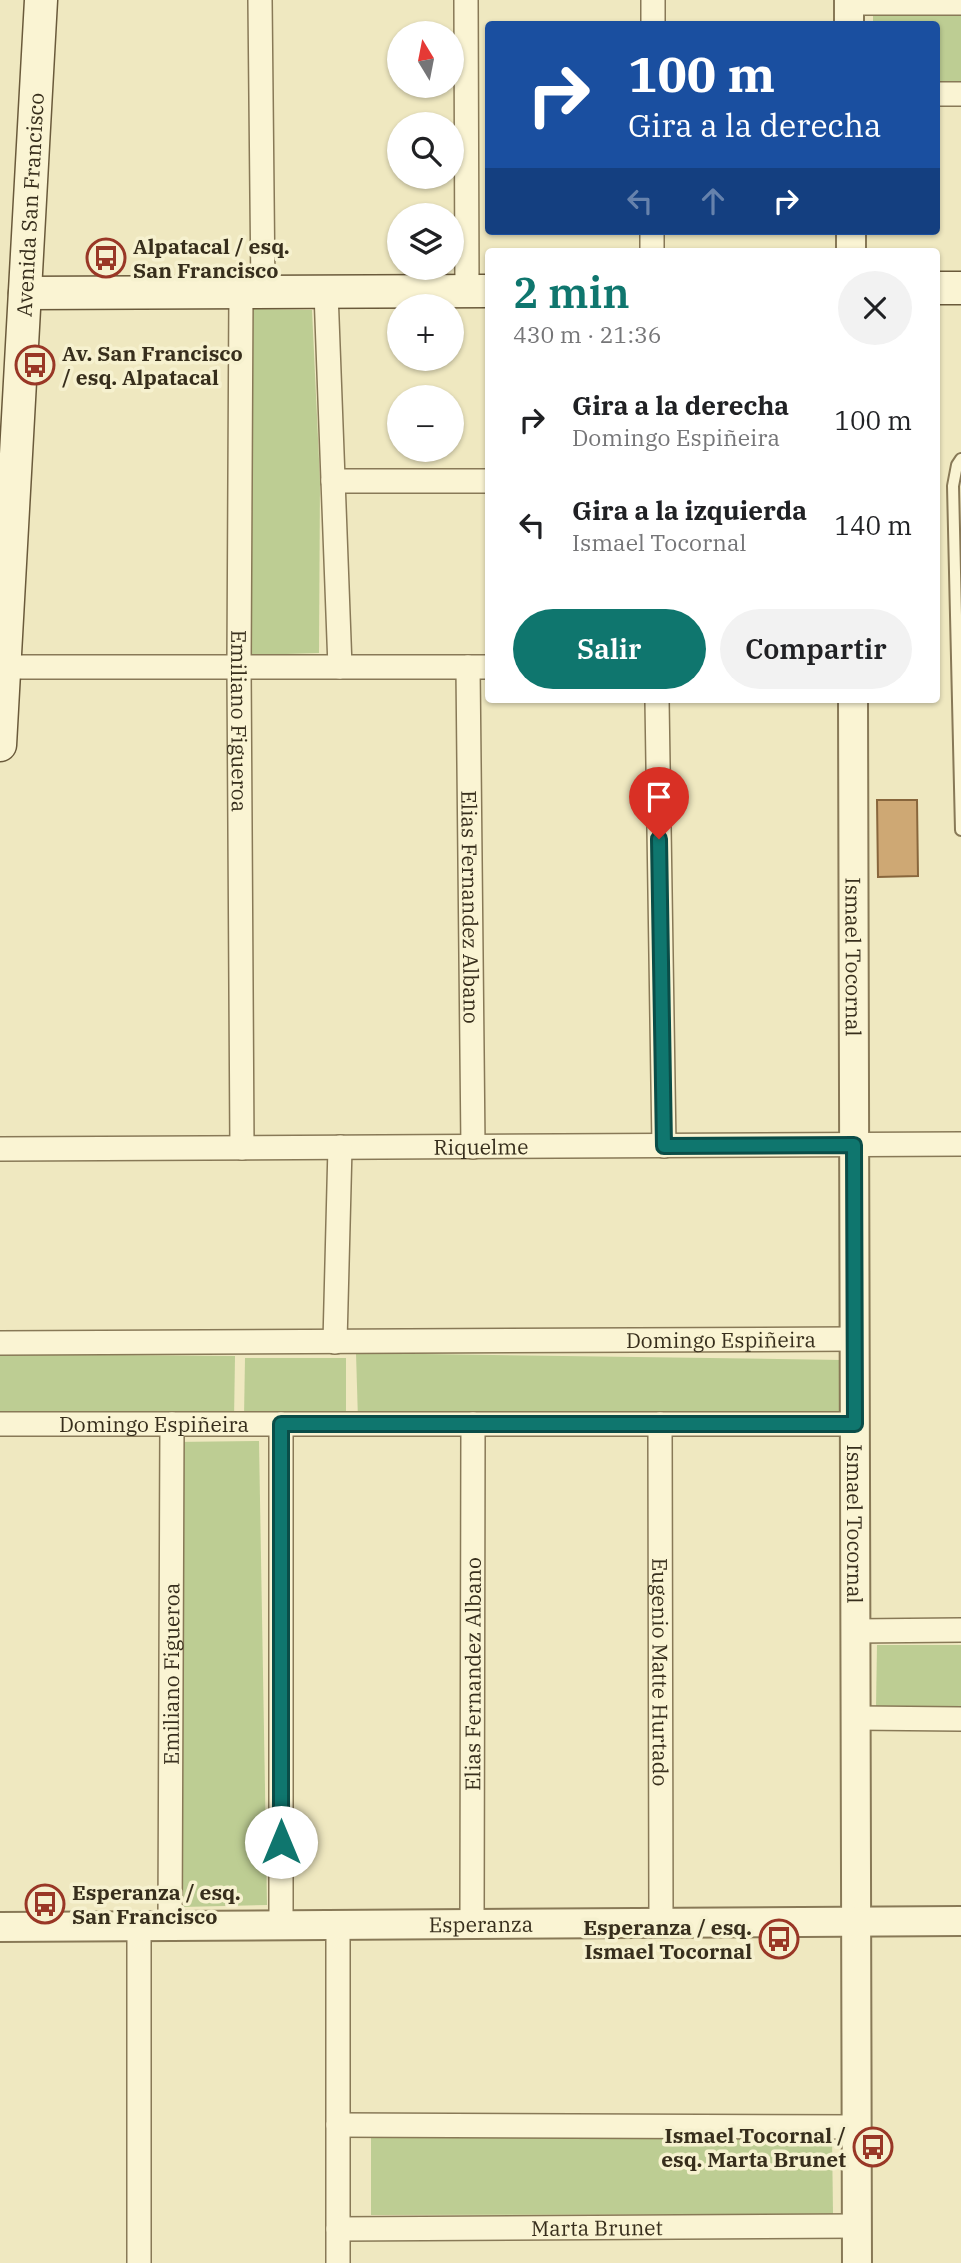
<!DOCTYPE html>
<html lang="es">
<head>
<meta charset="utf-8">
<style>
  :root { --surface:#fff; --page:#f2f2f2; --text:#202124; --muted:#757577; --accent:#0f766e }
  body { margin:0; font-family:"IBM Plex Serif",serif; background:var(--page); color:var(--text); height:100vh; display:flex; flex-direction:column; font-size:26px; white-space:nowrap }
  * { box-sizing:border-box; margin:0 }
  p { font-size:23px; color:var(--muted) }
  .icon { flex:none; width:38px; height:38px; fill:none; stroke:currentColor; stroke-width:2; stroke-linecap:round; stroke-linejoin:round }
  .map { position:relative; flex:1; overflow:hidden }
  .sheet { position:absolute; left:485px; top:248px; width:455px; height:455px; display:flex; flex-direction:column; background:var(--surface); border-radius:7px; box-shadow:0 2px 5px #0004 }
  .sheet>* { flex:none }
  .guide { position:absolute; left:485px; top:21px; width:455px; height:214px; border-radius:7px; box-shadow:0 2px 5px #0004; background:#1a4fa0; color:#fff; overflow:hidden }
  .needle { width:46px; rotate:350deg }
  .controls { position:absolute; left:387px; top:21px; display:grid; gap:14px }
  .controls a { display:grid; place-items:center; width:77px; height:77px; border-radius:50%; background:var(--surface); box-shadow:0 2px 5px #0004; font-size:35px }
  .pin { position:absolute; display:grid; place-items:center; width:60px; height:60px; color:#fff; margin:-72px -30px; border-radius:50% 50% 50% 0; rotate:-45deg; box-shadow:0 0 7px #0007 }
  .pin .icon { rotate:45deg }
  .me { position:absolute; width:77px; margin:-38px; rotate:0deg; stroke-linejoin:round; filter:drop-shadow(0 0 5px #0008) }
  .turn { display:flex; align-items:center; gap:24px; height:147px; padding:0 28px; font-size:32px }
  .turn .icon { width:91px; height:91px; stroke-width:2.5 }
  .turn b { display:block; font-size:49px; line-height:60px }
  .lanes { display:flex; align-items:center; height:66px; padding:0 28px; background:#0003; justify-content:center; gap:35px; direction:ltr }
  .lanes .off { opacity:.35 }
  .round { display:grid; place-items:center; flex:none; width:74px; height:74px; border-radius:37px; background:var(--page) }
  .head { display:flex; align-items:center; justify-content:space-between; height:119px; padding:0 28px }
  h1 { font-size:42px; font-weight:600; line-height:52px; color:var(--accent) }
  .button { display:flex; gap:14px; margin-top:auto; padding:14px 28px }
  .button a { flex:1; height:80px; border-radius:42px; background:var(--accent); color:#fff; font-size:28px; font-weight:600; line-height:80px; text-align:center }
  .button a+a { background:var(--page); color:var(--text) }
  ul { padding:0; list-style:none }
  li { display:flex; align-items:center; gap:21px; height:105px; padding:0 28px }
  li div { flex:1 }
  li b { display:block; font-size:26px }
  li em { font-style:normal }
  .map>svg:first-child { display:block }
</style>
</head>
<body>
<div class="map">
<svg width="961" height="2263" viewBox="0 0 961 2263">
  <rect width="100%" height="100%" fill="#efe8c0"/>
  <!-- green -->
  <g fill="#bdcd93">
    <polygon points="873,13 961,13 961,90 936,90 936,24 873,24"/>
    <polygon points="251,309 312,310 320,481 319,653 252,655"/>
    <polygon points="356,1353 843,1360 840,1416 358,1420"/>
    <polygon points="0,1354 235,1356 234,1420 0,1418"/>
    <polygon points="245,1358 346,1358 346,1417 244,1417"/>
    <polygon points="259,1441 267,1905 182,1907 174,1442"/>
    <polygon points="877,1645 961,1645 961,1708 876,1707"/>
    <polygon points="832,2134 833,2214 371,2215 371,2135"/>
  </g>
  <!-- building -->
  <polygon fill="#cea874" stroke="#88663c" stroke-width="2" points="877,800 917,800 918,876 878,877"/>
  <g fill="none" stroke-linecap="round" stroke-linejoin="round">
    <defs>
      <polyline id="service" points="961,459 957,465 953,486 961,830"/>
      <g id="minor">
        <polyline points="260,0 263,292"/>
        <polyline points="466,0 467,291"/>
        <polyline points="849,3 961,3"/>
        <polyline points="653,24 653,0"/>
        <polyline points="936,94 961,94"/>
        <polyline points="652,252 652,231"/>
        <path id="s1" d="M241 292 239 667 242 1148"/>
        <polyline points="326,292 340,667"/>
        <polyline points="333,481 488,481"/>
        <polyline points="4,667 488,667"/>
        <path id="s2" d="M468 667 473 1147"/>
        <polyline points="657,700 664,1146"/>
        <path id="s3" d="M0 1149 961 1144"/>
        <polyline points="335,1342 340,1147"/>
        <path id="s4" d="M0 1343 855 1339"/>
        <path id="s5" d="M0 1424H855"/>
        <path id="s6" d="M660 1424 661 1923"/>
        <polyline points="855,1631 961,1630"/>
        <polyline points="856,1718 961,1719"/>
        <polyline points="338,1924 338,2263"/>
        <path id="s7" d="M472 1924 473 1424"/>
        <polyline points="281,1925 281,1424"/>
        <polyline points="139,1926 139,2263"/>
        <path id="s8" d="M170 1926 172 1424"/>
        <polyline points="338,2125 857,2127"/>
        <path id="s9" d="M338 2229 857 2226"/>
      </g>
      <g id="tertiary">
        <polyline points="849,0 849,24"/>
        <polyline points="851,231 851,252"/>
        <path id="s10" d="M853 700 857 2263"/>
        <path id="s11" d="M0 1927 961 1921"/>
      </g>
      <g id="secondary">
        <polyline points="936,288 961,288"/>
        <polyline points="25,293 488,291"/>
        <path id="s12" d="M0 745 41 0"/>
      </g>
    </defs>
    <!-- service casing -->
    <use href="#service" stroke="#887957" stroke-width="14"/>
    <!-- minor casing -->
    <use href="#minor" stroke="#887957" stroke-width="26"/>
    <!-- tertiary casing -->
    <use href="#tertiary" stroke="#887957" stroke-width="32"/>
    <!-- secondary casing -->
    <use href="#secondary" stroke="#6a5a3b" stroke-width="35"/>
    <!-- service -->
    <use href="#service" stroke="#faf4d3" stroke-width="10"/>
    <!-- minor -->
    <use href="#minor" stroke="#faf4d3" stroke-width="23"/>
    <!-- tertiary -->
    <use href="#tertiary" stroke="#faf4d3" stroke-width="28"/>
    <!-- secondary -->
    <use href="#secondary" stroke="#faf4d3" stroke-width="32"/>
  </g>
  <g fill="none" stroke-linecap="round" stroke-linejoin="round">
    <defs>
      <polyline id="route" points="281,1842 281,1424 855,1424 854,1145 664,1146 659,839"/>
    </defs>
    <!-- route casing -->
    <use href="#route" stroke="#0a4d48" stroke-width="18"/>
    <!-- route -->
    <use href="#route" stroke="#0f766e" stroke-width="12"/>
  </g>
  <!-- icons -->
  <defs>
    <symbol id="bus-ring" viewBox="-11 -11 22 22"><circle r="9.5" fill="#f6f1cf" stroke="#993726" stroke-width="1.5"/><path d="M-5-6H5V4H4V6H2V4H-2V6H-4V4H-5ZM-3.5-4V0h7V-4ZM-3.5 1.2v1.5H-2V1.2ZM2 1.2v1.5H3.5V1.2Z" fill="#993726"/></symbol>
  </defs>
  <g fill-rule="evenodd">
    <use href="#bus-ring" x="84" y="236" width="44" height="44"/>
    <use href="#bus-ring" x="13" y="343" width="44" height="44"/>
    <use href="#bus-ring" x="23" y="1882" width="44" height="44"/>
    <use href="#bus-ring" x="757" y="1917" width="44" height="44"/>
    <use href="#bus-ring" x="851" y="2125" width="44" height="44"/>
  </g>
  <g text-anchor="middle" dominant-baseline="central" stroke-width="7" stroke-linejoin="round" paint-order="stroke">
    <!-- street labels -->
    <g font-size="21" fill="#372e1c" stroke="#f6f1cf">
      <text stroke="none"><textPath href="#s12" startOffset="541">Avenida San Francisco</textPath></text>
      <text stroke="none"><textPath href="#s1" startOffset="429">Emiliano Figueroa</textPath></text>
      <text stroke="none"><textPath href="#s2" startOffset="240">Elias Fernandez Albano</textPath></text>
      <text stroke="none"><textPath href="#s10" startOffset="257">Ismael Tocornal</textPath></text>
      <text stroke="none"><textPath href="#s3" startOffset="481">Riquelme</textPath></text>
      <text stroke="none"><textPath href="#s4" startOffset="721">Domingo Espiñeira</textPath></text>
      <text stroke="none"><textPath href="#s5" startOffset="154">Domingo Espiñeira</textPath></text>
      <text stroke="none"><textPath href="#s10" startOffset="824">Ismael Tocornal</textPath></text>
      <text stroke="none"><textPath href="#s6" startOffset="248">Eugenio Matte Hurtado</textPath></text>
      <text stroke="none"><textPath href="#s7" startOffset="250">Elias Fernandez Albano</textPath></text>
      <text stroke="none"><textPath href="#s8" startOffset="252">Emiliano Figueroa</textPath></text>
      <text stroke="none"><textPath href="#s11" startOffset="481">Esperanza</textPath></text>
      <text stroke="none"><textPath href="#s9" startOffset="259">Marta Brunet</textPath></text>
    </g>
    <!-- poi labels -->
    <g font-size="21" font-weight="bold" fill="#372e1c" stroke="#f6f1cf" text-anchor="start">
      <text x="133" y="246">Alpatacal / esq.<tspan x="133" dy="24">San Francisco</tspan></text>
      <text x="62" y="353">Av. San Francisco<tspan x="62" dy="24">/ esq. Alpatacal</tspan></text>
      <text x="72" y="1892">Esperanza / esq.<tspan x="72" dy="24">San Francisco</tspan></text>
      <text x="752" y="1927" text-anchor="end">Esperanza / esq.<tspan x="752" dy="24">Ismael Tocornal</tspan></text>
      <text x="846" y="2135" text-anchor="end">Ismael Tocornal /<tspan x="846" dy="24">esq. Marta Brunet</tspan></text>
    </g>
  </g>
</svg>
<div class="controls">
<a><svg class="needle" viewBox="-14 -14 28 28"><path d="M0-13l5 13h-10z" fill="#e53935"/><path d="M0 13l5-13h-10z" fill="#757577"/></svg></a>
<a><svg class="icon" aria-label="search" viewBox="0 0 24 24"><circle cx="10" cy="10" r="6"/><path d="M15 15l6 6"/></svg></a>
<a><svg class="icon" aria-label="layers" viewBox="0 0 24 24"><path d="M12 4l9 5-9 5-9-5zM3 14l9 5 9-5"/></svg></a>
<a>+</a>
<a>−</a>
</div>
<div class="pin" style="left:659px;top:839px;background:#d93025"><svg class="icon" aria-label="arrive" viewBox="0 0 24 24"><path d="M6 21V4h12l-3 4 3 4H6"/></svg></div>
<svg class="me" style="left:281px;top:1842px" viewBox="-20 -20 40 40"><circle r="19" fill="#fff"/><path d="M0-13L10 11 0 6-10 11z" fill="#0f766e"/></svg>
<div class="guide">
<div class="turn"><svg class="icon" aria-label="right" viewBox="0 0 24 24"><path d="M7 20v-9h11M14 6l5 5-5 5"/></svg><div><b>100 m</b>Gira a la derecha</div></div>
<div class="lanes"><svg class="icon off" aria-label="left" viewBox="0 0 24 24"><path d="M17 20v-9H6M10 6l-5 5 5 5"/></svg><svg class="icon off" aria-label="ahead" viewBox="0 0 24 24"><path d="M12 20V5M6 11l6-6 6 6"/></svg><svg class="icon" aria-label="right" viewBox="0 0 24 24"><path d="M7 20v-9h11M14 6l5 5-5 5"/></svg></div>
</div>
<section class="sheet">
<div class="head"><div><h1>2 min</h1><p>430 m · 21:36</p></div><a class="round"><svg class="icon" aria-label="close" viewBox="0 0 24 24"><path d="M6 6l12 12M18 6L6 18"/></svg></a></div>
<ul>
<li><svg class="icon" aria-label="right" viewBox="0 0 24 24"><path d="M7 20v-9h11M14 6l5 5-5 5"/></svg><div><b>Gira a la derecha</b><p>Domingo Espiñeira</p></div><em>100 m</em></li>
<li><svg class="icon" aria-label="left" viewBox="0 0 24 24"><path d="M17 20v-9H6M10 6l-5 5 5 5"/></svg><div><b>Gira a la izquierda</b><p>Ismael Tocornal</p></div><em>140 m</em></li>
</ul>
<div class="button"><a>Salir</a><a>Compartir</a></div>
</section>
</div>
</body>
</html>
